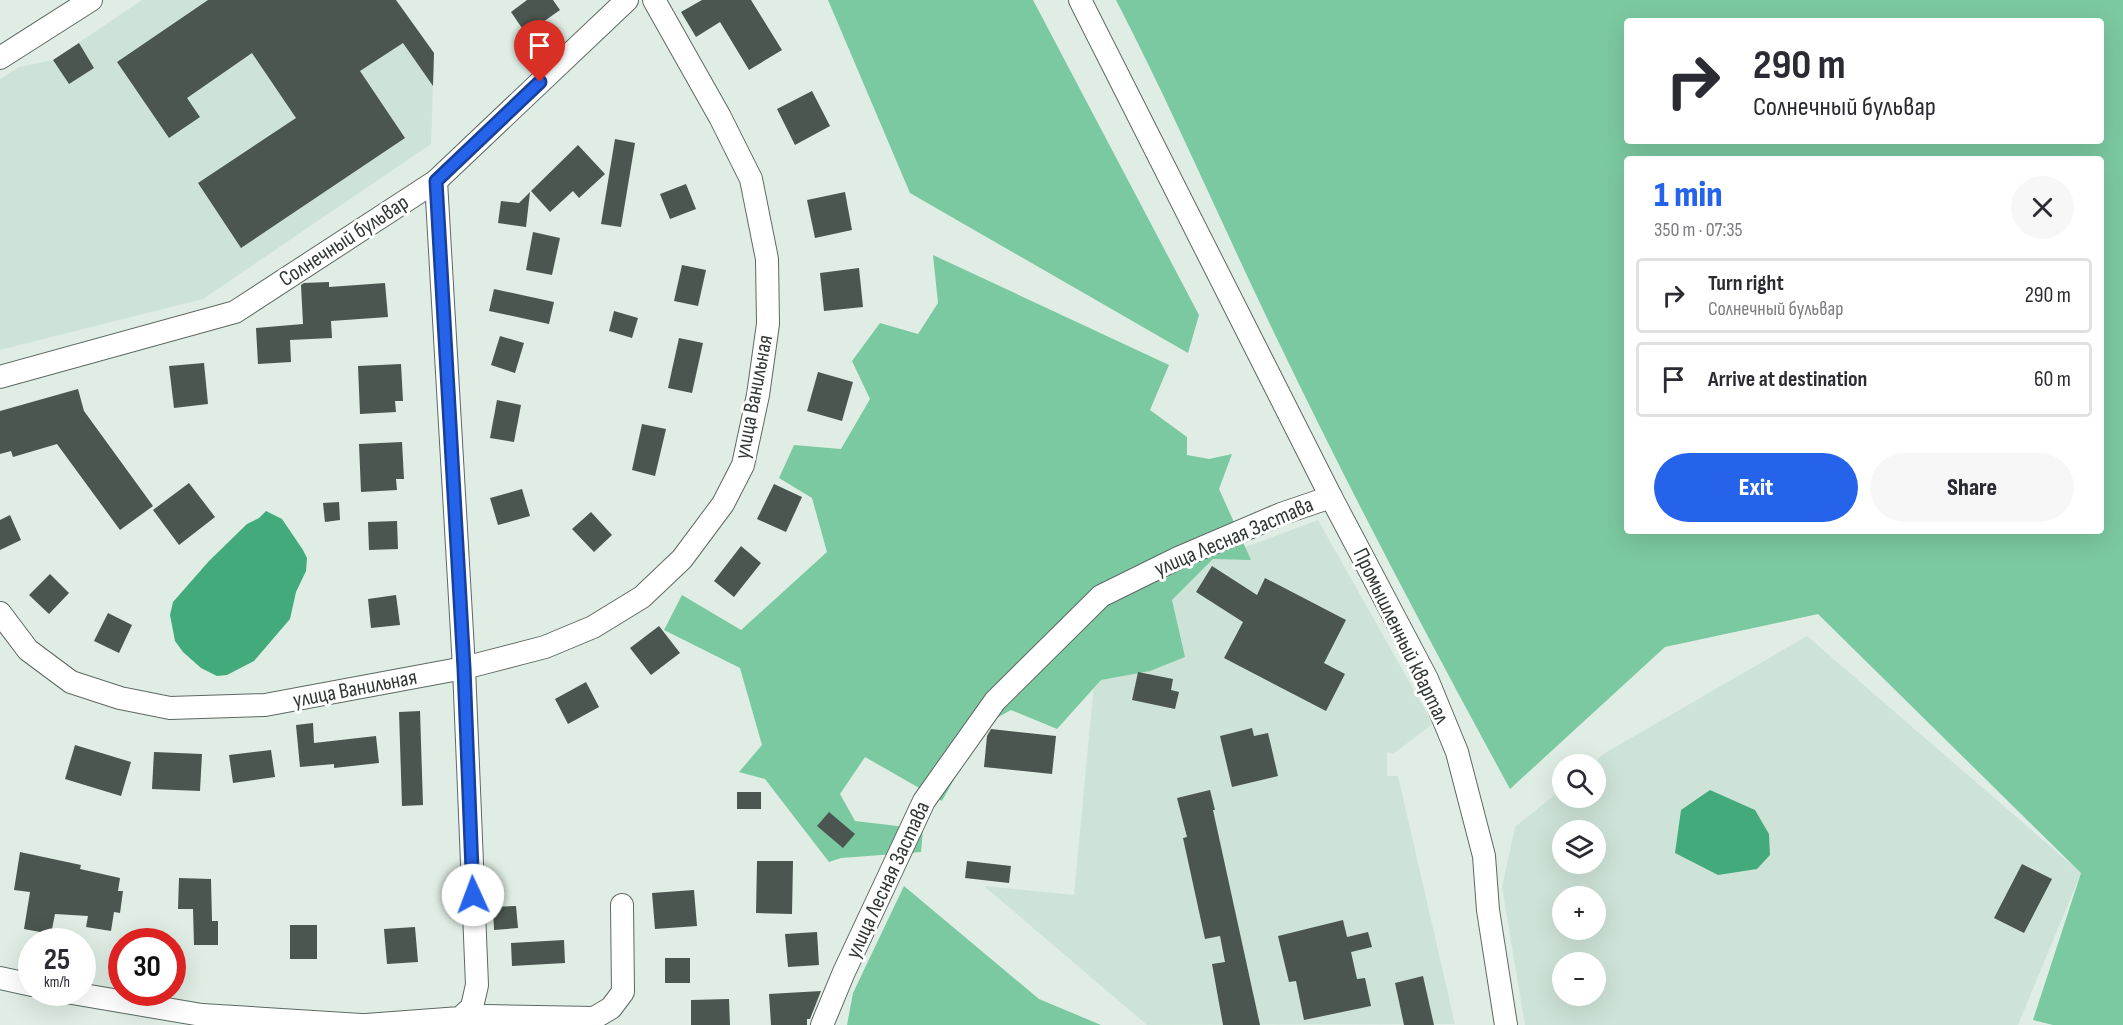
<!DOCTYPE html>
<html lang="en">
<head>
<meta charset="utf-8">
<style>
  :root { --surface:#fff; --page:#f7f7f7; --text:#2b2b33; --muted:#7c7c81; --line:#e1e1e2; --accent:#2563eb }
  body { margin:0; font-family:"Sofia Sans Condensed",sans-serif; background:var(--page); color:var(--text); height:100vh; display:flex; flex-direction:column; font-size:22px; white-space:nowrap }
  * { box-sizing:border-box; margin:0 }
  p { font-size:20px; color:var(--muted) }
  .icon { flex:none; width:33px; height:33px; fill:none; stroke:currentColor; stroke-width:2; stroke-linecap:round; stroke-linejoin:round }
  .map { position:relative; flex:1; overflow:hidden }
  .panel { position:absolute; left:1624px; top:156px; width:480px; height:378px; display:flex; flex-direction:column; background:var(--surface); border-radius:6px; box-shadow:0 6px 24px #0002 }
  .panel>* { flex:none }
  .guide { position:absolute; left:1624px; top:18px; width:480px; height:126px; border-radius:6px; box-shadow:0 6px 24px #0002; background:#fff; color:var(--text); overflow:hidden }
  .fabs { position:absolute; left:1552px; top:754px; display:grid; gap:12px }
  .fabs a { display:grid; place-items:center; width:54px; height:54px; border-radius:50%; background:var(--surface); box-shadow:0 6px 24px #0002; font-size:30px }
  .speed { position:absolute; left:18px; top:928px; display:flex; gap:12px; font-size:30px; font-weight:700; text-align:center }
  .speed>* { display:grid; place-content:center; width:78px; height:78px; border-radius:50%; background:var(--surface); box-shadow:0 6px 24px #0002; line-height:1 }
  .speed small { font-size:15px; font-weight:400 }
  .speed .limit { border:9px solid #d22; background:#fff; color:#111 }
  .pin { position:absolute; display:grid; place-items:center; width:51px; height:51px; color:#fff; margin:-62px -26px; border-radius:50% 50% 50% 0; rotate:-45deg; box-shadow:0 0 6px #0007 }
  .pin .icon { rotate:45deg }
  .me { position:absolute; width:66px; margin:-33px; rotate:358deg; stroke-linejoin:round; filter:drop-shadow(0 0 4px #0008) }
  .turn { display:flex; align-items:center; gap:21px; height:126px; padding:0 30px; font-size:27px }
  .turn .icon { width:78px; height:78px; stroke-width:2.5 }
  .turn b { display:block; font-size:42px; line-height:51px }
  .round { display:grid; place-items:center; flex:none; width:63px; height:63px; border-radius:32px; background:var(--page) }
  .headline { display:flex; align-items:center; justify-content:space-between; height:102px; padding:0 30px }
  h1 { font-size:36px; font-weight:800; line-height:45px; color:var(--accent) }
  .cta { display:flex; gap:12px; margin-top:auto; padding:12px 30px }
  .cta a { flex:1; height:69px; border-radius:36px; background:var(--accent); color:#fff; font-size:24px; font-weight:800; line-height:69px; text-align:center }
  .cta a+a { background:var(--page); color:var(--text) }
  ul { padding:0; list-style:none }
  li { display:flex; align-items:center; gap:18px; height:75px; margin:0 12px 9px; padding:0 18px; border:3px solid var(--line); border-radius:6px }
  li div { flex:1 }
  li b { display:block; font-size:22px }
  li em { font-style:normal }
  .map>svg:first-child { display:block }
</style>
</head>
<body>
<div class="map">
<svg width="2123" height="1025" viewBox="0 0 2123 1025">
  <rect width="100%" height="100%" fill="#dfede4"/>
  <!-- built -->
  <g fill="#cee3d7" fill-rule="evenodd">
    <polygon points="142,0 396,0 434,53 431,144 203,299 0,350 0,79 19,67 53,60"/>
    <polygon points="1318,520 1433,724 1393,754 1387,752 1387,776 1398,776 1455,1024 1147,1025 984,886 1074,895 1100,620 1174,574"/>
    <path d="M1807 636 2081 873 2018 1025H1525L1502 887 1515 827 1563 788V798H1596V765H1591L1605 753ZM1563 831H1596V864H1563ZM1563 897H1596V930H1563ZM1563 963H1596V996H1563Z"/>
  </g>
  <!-- green -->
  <g fill="#7bc9a0" fill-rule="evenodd">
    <polygon points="828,0 1033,0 1199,315 1188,353 910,193"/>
    <path d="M1116 0H2123V1025H2053L2033 1020 2081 873 1818 614 1665 647 1510 789C1431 644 1353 497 1281 347 1225 232 1175 114 1116 0ZM1628 21H2102V141H1628ZM1628 159H2102V531H1628Z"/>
    <polygon points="933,255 1169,365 1150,410 1187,437 1187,455 1209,459 1232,454 1219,489 1251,560 1213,559 1172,600 1185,657 1150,671 1101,680 1057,729 1011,710 984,725 942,801 865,757 840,794 855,821 923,829 921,852 841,858 829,862 765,779 739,772 762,745 740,668 664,630 682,595 741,630 827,552 812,498 779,478 794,445 841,449 870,399 852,361 880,323 918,334 938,303"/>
    <polygon points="904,886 1039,999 1101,1025 847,1025 853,993"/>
  </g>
  <!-- water -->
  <g fill="#43ab7b">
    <polygon points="266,511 282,519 303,550 307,558 306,571 296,592 290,619 254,661 227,675 217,676 201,668 183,652 175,641 170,615 173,602 209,561 247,524 259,518"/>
    <polygon points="1710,790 1755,810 1769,834 1770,855 1757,869 1718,875 1675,853 1681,810"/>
  </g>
  <!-- building -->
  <g fill="#4a564f">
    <polygon points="208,0 396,0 434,53 433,86 403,43 360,71 405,138 241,248 198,183 296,118 252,53 187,98 200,117 169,138 117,62"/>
    <polygon points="527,0 553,0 560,10 526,34 511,12"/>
    <polygon points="702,0 751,0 782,50 749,70 720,22 696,37 681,12"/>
    <polygon points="79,43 94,68 69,84 53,60"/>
    <polygon points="812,91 830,126 795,145 777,109"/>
    <polygon points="615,139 635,143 621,227 601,224"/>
    <polygon points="578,145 605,174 579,198 573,191 550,212 531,191"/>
    <polygon points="686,184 696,209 670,219 660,194"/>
    <polygon points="530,192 526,227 498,223 501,201 519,203"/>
    <polygon points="845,192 852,230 815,238 807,200"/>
    <polygon points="533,232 560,238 552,275 526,270"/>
    <polygon points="682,265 706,270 698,306 674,301"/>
    <polygon points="859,268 863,307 824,311 820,273"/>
    <polygon points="329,282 329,287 385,283 388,317 331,321 332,338 290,340 291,362 258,364 256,328 303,324 301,285 304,283"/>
    <polygon points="494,289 554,302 549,324 489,311"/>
    <polygon points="614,311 638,318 632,338 609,331"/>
    <polygon points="500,336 524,343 515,373 491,365"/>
    <polygon points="679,338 703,343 692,393 668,388"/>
    <polygon points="204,363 208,404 174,408 169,366"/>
    <polygon points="401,364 403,401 395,401 396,412 360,414 358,366"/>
    <polygon points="818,372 853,382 842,421 807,411"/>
    <polygon points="78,389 84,411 153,506 120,530 57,444 13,457 11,451 0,454 0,411"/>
    <polygon points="497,400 521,405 514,442 490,438"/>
    <polygon points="642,424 666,429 655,476 632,470"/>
    <polygon points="402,442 404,479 396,479 397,490 361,492 359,444"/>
    <polygon points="189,483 215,517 179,545 153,510"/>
    <polygon points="774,484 802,497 786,532 757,519"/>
    <polygon points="522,489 530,516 498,525 490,498"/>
    <polygon points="339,502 340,520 325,522 323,503"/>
    <polygon points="591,512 612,535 594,552 572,529"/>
    <polygon points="10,515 21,540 0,550 0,520"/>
    <polygon points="397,521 398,549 369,550 368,522"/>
    <polygon points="741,546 761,563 734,597 714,581"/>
    <polygon points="1212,566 1257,595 1265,578 1346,620 1324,663 1345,674 1326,711 1224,658 1243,622 1196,592"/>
    <polygon points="50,574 69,593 49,614 29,595"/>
    <polygon points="396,595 400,625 371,628 368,599"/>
    <polygon points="108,613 132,625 119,653 94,641"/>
    <polygon points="659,626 680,653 651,675 630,648"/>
    <polygon points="1138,672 1173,679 1171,690 1179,692 1175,709 1132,700"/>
    <polygon points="586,682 599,707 568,724 555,699"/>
    <polygon points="420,711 423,805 402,806 399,712"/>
    <polygon points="313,723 314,743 376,736 379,763 334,768 334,764 300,767 296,725"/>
    <polygon points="1252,728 1254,736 1268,733 1278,776 1232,787 1220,736"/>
    <polygon points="991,729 1056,736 1052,774 984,767 987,736"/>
    <polygon points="75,745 131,762 121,796 65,779"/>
    <polygon points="271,750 275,777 233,783 229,755"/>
    <polygon points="154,752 202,754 200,791 152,789"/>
    <polygon points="1210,790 1215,810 1213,810 1260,1025 1223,1025 1212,964 1225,962 1220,936 1205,939 1183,838 1187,837 1177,798"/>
    <rect x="737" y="792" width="24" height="17"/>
    <polygon points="829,812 855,834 843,848 817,826"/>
    <polygon points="20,852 81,865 80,869 120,878 118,891 123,891 120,913 114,912 111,931 86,927 88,916 55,914 51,934 24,929 30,892 14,890"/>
    <polygon points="757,861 793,861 792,914 756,913"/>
    <polygon points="967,861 1011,866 1009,883 965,878"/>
    <polygon points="2022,864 2052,879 2024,933 1994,918"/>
    <polygon points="179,878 211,879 212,921 218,921 218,945 194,945 193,909 178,909"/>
    <polygon points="694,890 697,926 655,929 652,893"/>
    <polygon points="516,906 518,928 494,930 493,907"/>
    <polygon points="1343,920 1347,937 1368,932 1372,947 1351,952 1357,979 1365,978 1371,1006 1304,1020 1296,981 1289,982 1278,936"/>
    <rect x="290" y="925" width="27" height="34"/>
    <polygon points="415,927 418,962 387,964 384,929"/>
    <polygon points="817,932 819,965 788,967 785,934"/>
    <polygon points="564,940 565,963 512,966 511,943"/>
    <rect x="665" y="958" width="25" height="25"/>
    <polygon points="1423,976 1434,1025 1404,1025 1395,983"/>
    <polygon points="821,991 810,1019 807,1019 807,1025 771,1025 769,994"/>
    <polygon points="729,999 730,1025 691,1025 691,1000"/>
  </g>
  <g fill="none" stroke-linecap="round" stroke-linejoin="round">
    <defs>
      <g id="minor">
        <polyline points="0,58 91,0"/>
        <polyline points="0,377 235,312 436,181 627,0"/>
        <polyline points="1331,497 1427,679 1457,752 1484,856 1488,910 1506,1025"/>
        <polyline points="0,613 28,650 71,682 120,698 170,708 265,705 464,668 545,647 593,627 642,597 682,559 723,504 743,465 758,395 768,324 767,259 751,179 720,117 654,0"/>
        <polyline points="0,978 32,985"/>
        <polyline points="72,993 202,1015 361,1025"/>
        <polyline points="366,1025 460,1018 472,1007 477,985 464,668 436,181"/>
        <polyline points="473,1025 475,1021 486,1016 594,1018 611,1008 623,992 622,905"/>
        <polyline points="822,1025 844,972 924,801 995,701 1101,596 1178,558 1281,514 1331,497 1080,0"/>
      </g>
    </defs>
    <!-- minor casing -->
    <use href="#minor" stroke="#5d6962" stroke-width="24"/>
    <!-- minor -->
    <use href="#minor" stroke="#fff" stroke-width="22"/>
  </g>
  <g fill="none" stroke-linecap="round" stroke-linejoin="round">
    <defs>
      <polyline id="route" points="473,895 464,668 436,181 540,82"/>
    </defs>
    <!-- route casing -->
    <use href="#route" stroke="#184099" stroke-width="15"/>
    <!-- route -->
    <use href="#route" stroke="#2563eb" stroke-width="10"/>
  </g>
  <g text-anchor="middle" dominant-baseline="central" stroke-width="6" stroke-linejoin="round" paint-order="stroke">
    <!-- street labels -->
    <g font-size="22" fill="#323834" stroke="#fff">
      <text transform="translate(344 241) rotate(-33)">Солнечный бульвар</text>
      <text transform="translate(754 397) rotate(-79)">улица Ванильная</text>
      <text transform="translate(1234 537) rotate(-23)">улица Лесная Застава</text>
      <text transform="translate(1401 636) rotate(64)">Промышленный квартал</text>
      <text transform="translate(355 689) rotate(-11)">улица Ванильная</text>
      <text transform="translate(888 880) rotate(-65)">улица Лесная Застава</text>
    </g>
  </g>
</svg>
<div class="fabs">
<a><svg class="icon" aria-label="search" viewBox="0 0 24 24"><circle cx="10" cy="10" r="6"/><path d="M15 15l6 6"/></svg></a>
<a><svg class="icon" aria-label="layers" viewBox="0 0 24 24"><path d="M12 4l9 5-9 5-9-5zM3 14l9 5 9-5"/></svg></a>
<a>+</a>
<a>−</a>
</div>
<div class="speed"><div>25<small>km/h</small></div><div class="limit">30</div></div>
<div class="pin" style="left:540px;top:82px;background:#d93025"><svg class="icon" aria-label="arrive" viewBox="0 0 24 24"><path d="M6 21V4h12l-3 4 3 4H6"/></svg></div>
<svg class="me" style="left:473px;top:895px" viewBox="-20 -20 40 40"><circle r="19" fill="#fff"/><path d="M0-13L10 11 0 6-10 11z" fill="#2563eb"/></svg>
<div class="guide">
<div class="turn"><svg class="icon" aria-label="right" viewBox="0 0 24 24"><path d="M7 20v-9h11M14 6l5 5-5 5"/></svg><div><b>290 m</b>Солнечный бульвар</div></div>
</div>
<section class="panel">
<div class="headline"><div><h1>1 min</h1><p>350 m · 07:35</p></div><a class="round"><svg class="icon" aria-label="close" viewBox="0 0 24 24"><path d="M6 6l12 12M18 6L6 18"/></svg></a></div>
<ul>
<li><svg class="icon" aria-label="right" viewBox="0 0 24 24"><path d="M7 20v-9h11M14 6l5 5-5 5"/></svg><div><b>Turn right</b><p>Солнечный бульвар</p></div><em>290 m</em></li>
<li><svg class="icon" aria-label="arrive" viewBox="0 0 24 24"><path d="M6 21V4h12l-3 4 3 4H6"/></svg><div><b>Arrive at destination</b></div><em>60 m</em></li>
</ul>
<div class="cta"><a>Exit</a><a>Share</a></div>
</section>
</div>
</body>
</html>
